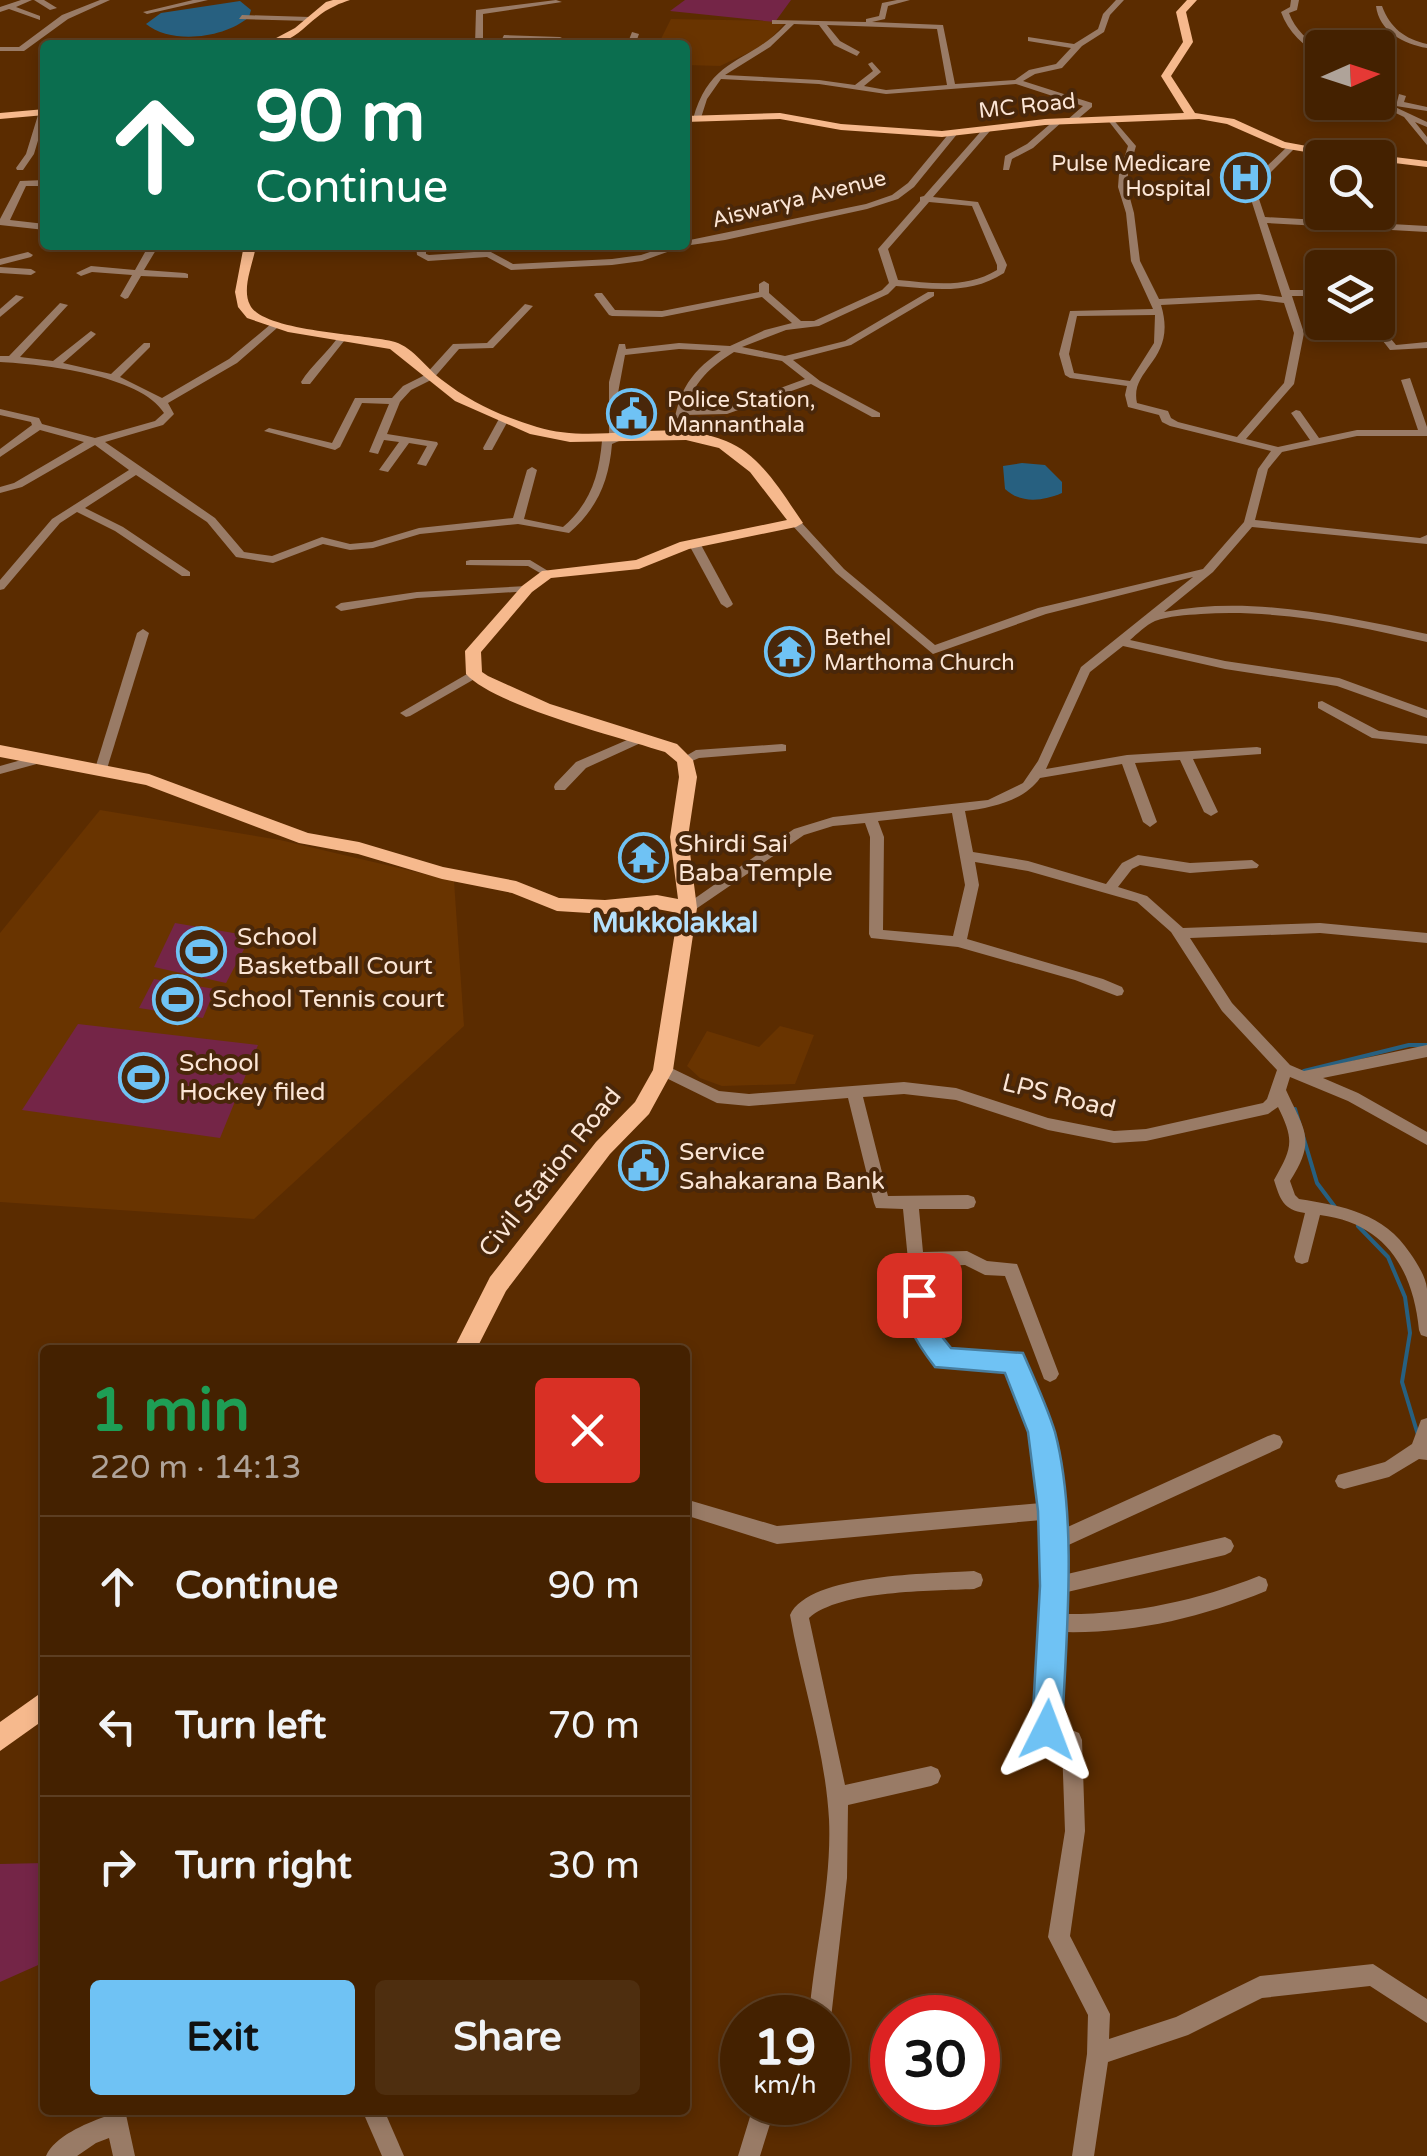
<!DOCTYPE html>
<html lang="en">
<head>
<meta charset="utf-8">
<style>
  :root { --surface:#442100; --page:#4e2e0f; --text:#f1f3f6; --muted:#afa399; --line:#5c3e22; --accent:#6fc2f4 }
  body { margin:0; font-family:"Varela Round",sans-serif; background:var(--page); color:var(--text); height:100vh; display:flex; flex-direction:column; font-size:38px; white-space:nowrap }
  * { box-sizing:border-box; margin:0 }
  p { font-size:32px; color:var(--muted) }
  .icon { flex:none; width:55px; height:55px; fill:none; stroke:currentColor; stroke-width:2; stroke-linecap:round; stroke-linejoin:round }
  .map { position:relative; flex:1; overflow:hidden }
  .sheet { position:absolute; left:40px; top:1345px; width:650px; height:770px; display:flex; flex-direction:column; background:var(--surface); border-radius:10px; box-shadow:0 5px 15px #0003,0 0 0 2px var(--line) }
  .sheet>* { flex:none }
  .banner { position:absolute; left:40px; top:40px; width:650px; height:210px; border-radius:10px; box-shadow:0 5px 15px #0003,0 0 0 2px var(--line); background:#0b6e4f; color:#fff; overflow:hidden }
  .needle { width:65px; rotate:87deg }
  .tools { position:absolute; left:1305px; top:30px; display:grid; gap:20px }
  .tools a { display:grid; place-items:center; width:90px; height:90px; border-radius:10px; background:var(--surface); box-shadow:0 5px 15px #0003,0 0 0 2px var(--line); font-size:50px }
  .speed { position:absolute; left:720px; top:1995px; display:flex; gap:20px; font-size:50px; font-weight:700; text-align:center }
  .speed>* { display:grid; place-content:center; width:130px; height:130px; border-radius:50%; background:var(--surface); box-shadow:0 5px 15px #0003,0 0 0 2px var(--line); line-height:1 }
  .speed small { font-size:25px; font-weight:400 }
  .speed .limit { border:15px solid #d22; background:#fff; color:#111 }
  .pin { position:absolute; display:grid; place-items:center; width:85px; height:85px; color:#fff; margin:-42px; border-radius:20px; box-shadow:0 5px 15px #0006 }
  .me { position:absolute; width:110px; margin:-55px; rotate:3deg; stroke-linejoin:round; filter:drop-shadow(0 0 8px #0008) }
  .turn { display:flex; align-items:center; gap:35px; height:210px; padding:0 50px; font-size:45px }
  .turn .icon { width:130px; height:130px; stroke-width:2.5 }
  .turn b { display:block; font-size:70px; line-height:85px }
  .round { display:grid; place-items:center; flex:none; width:105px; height:105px; border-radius:10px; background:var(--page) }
  .headline { display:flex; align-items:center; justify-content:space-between; height:170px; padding:0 50px }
  h1 { font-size:60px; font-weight:700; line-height:75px; color:#1e9e55 }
  .primary-button { display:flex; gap:20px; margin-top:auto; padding:20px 50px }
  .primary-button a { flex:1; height:115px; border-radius:10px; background:var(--accent); color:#111; font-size:40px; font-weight:700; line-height:115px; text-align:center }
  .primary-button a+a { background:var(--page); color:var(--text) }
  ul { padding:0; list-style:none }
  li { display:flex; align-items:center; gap:30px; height:140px; padding:0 50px; border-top:2px solid var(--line) }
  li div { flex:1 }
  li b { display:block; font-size:38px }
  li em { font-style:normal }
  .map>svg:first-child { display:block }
</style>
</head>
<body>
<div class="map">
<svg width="1427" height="2156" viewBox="0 0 1427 2156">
  <rect width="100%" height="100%" fill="#5b2c00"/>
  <!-- built -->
  <g fill="#693400">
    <polygon points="671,19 773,21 785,23 765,45 720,66 685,65 685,45 658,45"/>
    <polygon points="100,810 280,840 454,881 464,1026 254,1219 0,1202 0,933"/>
    <polygon points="780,1026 814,1035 795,1084 722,1086 700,1078 687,1066 707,1031 759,1047"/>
  </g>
  <!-- green -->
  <g fill="#742547">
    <polygon points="685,0 791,0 775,22 670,11"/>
    <polygon points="175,923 251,936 226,983 154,967"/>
    <polygon points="154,979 215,989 203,1018 139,1008"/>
    <polygon points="78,1024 258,1045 220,1138 22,1110"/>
    <polygon points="45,1863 45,1962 0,1982 0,1864"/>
  </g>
  <!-- water -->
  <g fill="#276080">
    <path d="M240 1 251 10 249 17C225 38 172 45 146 24L161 13Z"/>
    <path d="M1022 463 1045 465 1062 482V493C1043 501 1021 504 1005 489L1003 466Z"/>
  </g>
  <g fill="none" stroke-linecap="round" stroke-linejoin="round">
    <!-- stream -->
    <g stroke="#276080" stroke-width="4">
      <polyline points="1304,1071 1409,1045 1427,1045"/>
      <polyline points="1295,1109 1317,1183 1335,1207"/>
      <polyline points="1358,1226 1388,1257 1405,1297 1410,1333 1402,1382 1418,1435"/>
    </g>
    <!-- minor -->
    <g fill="#997b66" fill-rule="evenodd">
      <polygon points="21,0 32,0 16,7 40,16 40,20 9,9 0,12 0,7"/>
      <polygon points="34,0 44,0 57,8 50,10"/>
      <polygon points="100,0 110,0 68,19 24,51 0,51 0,47 19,47 62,15"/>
      <polygon points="193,0 208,0 147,14 143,12"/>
      <polygon points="556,0 562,2 483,14 483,45 475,45 476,10"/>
      <path d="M897 0H910L888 6 885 19 872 22 943 25 955 84 1015 80 1029 70 1056 64 1071 48 1028 41V37L1074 44 1098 29 1103 14 1116 0H1124L1110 15 1104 32 1082 46 1062 68 1035 74 1023 81 1092 103V107L1073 123 1066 121 1083 106 1016 84 886 94 819 84 721 79 707 99 700 121 693 119C711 55 749 65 786 24H772V20L866 22V19L879 16 882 3ZM794 24 819 25 834 45 857 56 860 52 840 41 827 25 937 29 947 85 886 90 864 86 881 72 872 62 868 64 873 71 855 85 819 80 725 75 770 47Z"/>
      <path d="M1291 0H1299L1297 10 1289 13C1295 30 1308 40 1322 50V55C1304 47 1288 32 1281 12L1290 7Z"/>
      <path d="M1376 6H1382C1390 28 1405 39 1427 44V48C1403 44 1379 31 1376 6Z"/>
      <polygon points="242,15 310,17 314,19 310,21 239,19"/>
      <polygon points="632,32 639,34 635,45 627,45"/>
      <polygon points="504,35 560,37 564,39 561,45 553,45 555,41 510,39 507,45 499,45"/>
      <polygon points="391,42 394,45 355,45 359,43"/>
      <polygon points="1399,94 1406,96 1404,102 1427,107 1427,111 1396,106"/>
      <polygon points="1378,99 1427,122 1427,127 1415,122 1427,137 1427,145 1404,117 1375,103"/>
      <polygon points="38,115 45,117 34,154 23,170 17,170 16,168 26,154"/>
      <path d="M1111 117 1136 146 1128 174 1127 187 1134 213 1140 261 1159 299 1259 294 1282 297 1249 193 1265 168 1289 145 1296 147 1271 172 1257 193 1265 217 1427 226V232L1267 223 1290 290H1322V296H1292L1304 333 1294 384 1246 439 1278 447 1310 440 1291 413 1296 410 1300 411 1319 438 1357 430H1418L1401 380 1410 378 1427 427V436H1357L1282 452 1268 469 1255 520 1420 538 1427 535V544L1252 527 1213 572 1164 612C1250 595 1343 616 1427 634V642C1354 625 1277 609 1201 614 1186 615 1169 616 1155 621 1146 625 1137 634 1130 640L1225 661 1339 678 1427 710V718L1337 686 1225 669 1123 646 1090 672 1046 769 1127 755 1257 747 1261 748V754L1193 759 1218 812 1211 816 1204 812 1180 760 1135 763 1157 822 1150 827 1143 822 1122 764 1040 778C1024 801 991 808 965 811L973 852 1028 861 1106 884 1122 863 1138 855 1190 863 1252 860 1259 865 1257 868 1190 873 1140 865 1132 869 1118 887 1147 896 1183 928 1320 923 1427 933V943L1320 933 1190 938 1232 1003 1290 1065 1304 1071 1427 1045V1057L1323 1078 1358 1093 1427 1132V1145L1348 1101 1290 1077 1286 1090C1304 1130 1317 1139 1290 1181L1295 1195 1299 1199C1343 1206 1384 1213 1410 1253 1417 1263 1426 1277 1427 1289 1427 1305 1427 1322 1427 1337L1421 1335 1419 1330C1413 1269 1385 1223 1320 1215L1308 1262 1302 1264 1296 1262 1294 1257 1305 1213C1283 1210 1280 1199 1274 1180 1292 1148 1295 1141 1278 1107L1268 1114 1146 1141 1114 1143 1048 1130 956 1100 904 1094 863 1097 888 1196 968 1195 974 1197 976 1202 974 1207 968 1209H919L923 1252 967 1251 987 1261 1017 1264 1019 1269 1059 1374 1056 1379 1050 1382 1044 1379 1005 1276 985 1275 965 1265 925 1266 931 1329 948 1352 1020 1356 1051 1432 1061 1530 1268 1436 1274 1434 1280 1436 1283 1442 1280 1448 1062 1548 1063 1575 1225 1537 1231 1540 1234 1546 1231 1552 1225 1555 1063 1593 1062 1614C1130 1615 1196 1601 1259 1576L1266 1579 1268 1585 1266 1591C1200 1618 1132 1634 1061 1632L1057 1724 1079 1733 1082 1740 1085 1831 1070 1936 1110 2014 1109 2039 1176 2017 1260 1976 1373 1964 1427 1999V2023L1370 1986 1262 1998 1188 2035 1108 2062 1094 2156H1072L1087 2054 1088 2015 1048 1937 1065 1831 1062 1746 1040 1737 1037 1730 1045 1586 1042 1520 777 1544 685 1515V1499L777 1526 1041 1503 1033 1432 1008 1368 944 1366 938 1364 915 1331 903 1209 876 1208 874 1203 848 1098 749 1106 717 1103 658 1074 656 1070 658 1066 663 1064 719 1091 749 1094 904 1082 956 1088 1048 1118 1114 1131 1146 1129 1263 1103 1267 1099 1277 1070 1222 1011 1171 932 1137 902 1028 871 975 862 979 885 967 939 1103 979 1122 987 1124 991 1122 995 1117 996 1075 980 958 947 871 938 869 934 870 837 865 823 833 826 804 835 693 911H683L681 908 794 829 833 817 988 800 1023 783 1038 761 1081 667 1193 577 1046 614 933 654 836 573 792 525V521H800L844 569 935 645 1038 608 1203 569 1244 522 1258 469 1271 451 1170 426 1162 422 1159 415 1128 407 1125 395 1127 386 1070 378 1065 375 1059 354 1070 311 1153 309 1131 261 1126 213 1118 187 1119 174 1128 146 1107 119ZM1259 300 1284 303 1294 333 1284 383 1237 437 1178 422 1171 418 1168 411 1137 403C1129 368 1178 361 1161 305ZM1155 315 1154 343 1130 381 1074 373 1069 354 1077 316ZM952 813 965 885 953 936 883 930 884 837 878 821Z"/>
      <polygon points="1056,119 1063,121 1033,148 1012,159 1009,170 1003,170 1005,156 1027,144"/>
      <path d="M983 129 990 131 933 197 978 202 1007 265 1004 273C970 295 934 289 896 286L888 294 819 326 786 330 742 347 785 356 845 341 928 292H934V296L851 345 793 360 820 381 880 413V417H872L811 384 727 414 685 415 682 436 677 439 672 436C677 396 686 375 721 351L679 349 625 355 618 393 619 441 612 444C609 481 597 509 569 533L518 524 420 534 373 548 350 550 323 544 273 563 236 557 207 522 136 475 85 508 123 527 190 572V576H182L115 531 77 512 60 523 4 589 0 590V580L52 519 129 470 95 445 22 487 0 493V487L14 483 84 442 40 430 0 457V449L32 425 31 422 0 415V409L39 418 42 424 95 438 155 421 164 413C141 375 41 364 0 362V356H9L60 303 68 305 20 357 53 361 91 331 96 334 94 336 63 363 111 374 144 343H150V347L120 377 162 398 229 359 271 324H277V328L237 363 168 403 174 414 163 425 105 442 215 518 244 552 272 556 322 537 350 544 372 542 419 528 513 518 527 470 532 467 537 470 524 519 563 527C590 504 599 476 602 441L609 438V382L619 344H625L626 349 679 343 730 346 765 330 792 323 762 297 662 317 612 316 609 315 594 295 596 293H602L615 310 662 311 759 292V284L764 281 769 284V293L801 321H814L882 290 889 283 878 249 920 201V197L924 196ZM929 202 972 206 997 265V270C966 289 932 283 898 280L888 249ZM734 352 782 361 805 379 726 408 686 409C693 383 711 366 734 352Z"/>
      <polygon points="951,131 958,133 914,187 898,199 867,209 725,240 684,246 642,261 612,265 511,270 487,257 428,261 417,255 416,245 426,245 426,254 429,255 489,251 513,264 612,259 641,255 671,245 685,245 685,241 866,204 892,195 908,183"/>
      <polygon points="45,180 45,186 26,186 10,220 45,224 45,230 0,225 0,219 20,181"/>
      <polygon points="149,245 159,245 144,270 185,273 188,274 188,278 141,276 128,298 125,299 120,296 132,275 92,272 81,276 76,273 91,266 135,270"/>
      <polygon points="28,252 33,255 31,257 0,265 0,259"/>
      <polygon points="0,267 31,269 36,272 31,275 0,273"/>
      <polygon points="16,295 24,297 0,317 0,309"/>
      <polygon points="525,304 533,306 493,348 459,349 433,379 411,390 400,402 387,434 437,442 438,444 426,466 417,464 427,446 409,443 388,472 379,470 399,442 384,440 378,454 369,452 389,404 362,403 340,447 335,450 264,431 269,428 332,443 355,398 392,398 403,386 425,375 453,344 487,343"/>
      <polygon points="1368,322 1377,322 1396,345 1427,342 1427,348 1390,350"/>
      <path d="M340 334 348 336 310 384H302L301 382C312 364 329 352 340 334Z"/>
      <polygon points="500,417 509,419 492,450 484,450 483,448"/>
      <polygon points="694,540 700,543 733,604 731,606 727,608 721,604 688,543"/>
      <polygon points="470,560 530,560 553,574 547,577 528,566 466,565 466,561"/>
      <polygon points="527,586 533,589 531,591 417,598 341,611 335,607 341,603 417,592"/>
      <polygon points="143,629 149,633 106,772 105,775 95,775 94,772 137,633"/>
      <polygon points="474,670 478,671 478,677 410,716 406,717 400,713"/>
      <polygon points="1322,701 1379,731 1427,736 1427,744 1372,738 1318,708 1318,702"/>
      <polygon points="641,734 647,738 645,741 586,768 565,790 555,790 554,787 555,784 576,762"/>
      <polygon points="782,744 786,745 786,751 699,758 685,764 679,760 696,750"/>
      <polygon points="39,755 44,756 44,762 0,774 0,766"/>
      <polygon points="1427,1418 1427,1460 1419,1459 1389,1477 1344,1489 1338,1487 1335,1481 1338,1475 1385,1462 1412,1444 1421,1420"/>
      <path d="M974 1571 981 1574 983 1580 981 1586 974 1589C932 1591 840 1590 809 1618L845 1785 931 1766 938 1769 941 1776 938 1783 931 1786 848 1805 847 1878 831 2018 828 2026V2018H809C814 1952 832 1885 829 1819 825 1749 802 1683 790 1615 810 1573 931 1574 974 1571Z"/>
      <polygon points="766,2102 821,2102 818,2110 770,2124 760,2156 738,2156 753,2107"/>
      <path d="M103 2110H125L135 2156H113L109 2138 96 2143 77 2156H46C55 2136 85 2124 104 2117Z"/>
      <polygon points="362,2110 384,2110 404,2156 382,2156"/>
    </g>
    <!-- major -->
    <g fill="#f6b98d" fill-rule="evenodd">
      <path d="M333 0H350C345 2 340 3 335 6 307 18 299 45 263 45L295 28 326 2Z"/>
      <polygon points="1187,0 1197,0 1186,12 1193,42 1171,76 1195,113 1234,119 1285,142 1372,158 1342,158 1282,148 1227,124 1199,119 1045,125 942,137 841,130 780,119 685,122 685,116 780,113 841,124 942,131 1045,119 1184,113 1161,76 1183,42 1176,12"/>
      <polygon points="45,109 45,115 0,119 0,113"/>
      <polygon points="1378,155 1427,161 1427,167 1378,161 1378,158 1373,158"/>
      <path d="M244 245H256C254 262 241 288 250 305 263 332 366 334 395 342 414 348 427 369 442 380 470 402 503 417 537 427 599 446 666 416 726 441 761 455 782 493 803 523L796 527 689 549 639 569 551 578 532 592 481 652 482 672 488 676 550 704 677 744 693 760 697 777 688 837 697 908 673 1070 649 1114 610 1154 506 1291 476 1350H453L490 1277 596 1142 635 1102 653 1070 678 913 657 909 605 914 557 911 512 893 442 879 358 854 299 843 146 785 0 757V745L149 774 308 833 359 842 443 867 516 881 559 898 605 900 657 895 678 899 670 837 679 777 677 762 665 752C619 737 495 706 466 674L465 651 522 586 542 571 636 560 680 542 787 520 750 472 719 448 686 440 570 442 530 434 455 401 390 349 288 332 247 318 238 307 235 292Z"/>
      <polygon points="45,1690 45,1719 0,1751 0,1722"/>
    </g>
  </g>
  <!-- route -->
  <path fill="#6fc2f4" stroke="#487e9f" stroke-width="2.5" d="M919 1284 928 1287 935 1328 951 1348 1023 1353C1034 1378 1047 1406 1055 1432 1078 1519 1066 1640 1062 1730L1058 1741 1047 1745 1036 1741 1032 1730 1040 1586 1038 1511 1028 1432 1005 1373 935 1367C918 1345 897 1316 910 1287Z"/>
  <!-- icons -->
  <defs>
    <symbol id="hospital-ring" viewBox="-11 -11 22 22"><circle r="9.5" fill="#49270a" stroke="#6fc2f4" stroke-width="1.5"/><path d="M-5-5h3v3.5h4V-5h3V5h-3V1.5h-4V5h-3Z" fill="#6fc2f4"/></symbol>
    <symbol id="civic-ring" viewBox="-11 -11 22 22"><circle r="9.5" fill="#49270a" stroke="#6fc2f4" stroke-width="1.5"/><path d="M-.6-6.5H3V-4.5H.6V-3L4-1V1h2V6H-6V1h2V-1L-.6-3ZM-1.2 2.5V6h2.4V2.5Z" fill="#6fc2f4"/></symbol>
    <symbol id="temple-ring" viewBox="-11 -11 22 22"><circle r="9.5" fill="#49270a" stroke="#6fc2f4" stroke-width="1.5"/><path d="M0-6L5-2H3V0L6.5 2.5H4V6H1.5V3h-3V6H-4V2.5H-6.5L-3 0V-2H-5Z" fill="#6fc2f4"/></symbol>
    <symbol id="stadium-ring" viewBox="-11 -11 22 22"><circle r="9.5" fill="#49270a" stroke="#6fc2f4" stroke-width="1.5"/><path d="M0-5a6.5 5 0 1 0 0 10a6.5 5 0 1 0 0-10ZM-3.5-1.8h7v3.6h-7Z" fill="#6fc2f4"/></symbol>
  </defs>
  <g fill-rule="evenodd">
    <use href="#hospital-ring" x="1218" y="150" width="55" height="55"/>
    <use href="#civic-ring" x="604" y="386" width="55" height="55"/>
    <use href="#temple-ring" x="762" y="624" width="55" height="55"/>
    <use href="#temple-ring" x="616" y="830" width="55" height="55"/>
    <use href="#stadium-ring" x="174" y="924" width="55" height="55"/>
    <use href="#stadium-ring" x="150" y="972" width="55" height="55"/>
    <use href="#stadium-ring" x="116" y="1050" width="55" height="55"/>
    <use href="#civic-ring" x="616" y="1138" width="55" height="55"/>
  </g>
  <g text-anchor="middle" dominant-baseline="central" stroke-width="8" stroke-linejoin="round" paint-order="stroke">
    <!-- far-street labels -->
    <g font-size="22" fill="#fbe5d5" stroke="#49270a">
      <text transform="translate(1027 106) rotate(-6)">MC Road</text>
      <text transform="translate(799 199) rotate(-14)">Aiswarya Avenue</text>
    </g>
    <!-- far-poi labels -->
    <g font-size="22" fill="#fbe5d5" stroke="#49270a" text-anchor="start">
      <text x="1211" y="164" text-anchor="end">Pulse Medicare<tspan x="1211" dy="25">Hospital</tspan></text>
      <text x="667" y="400">Police Station,<tspan x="667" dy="25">Mannanthala</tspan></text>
      <text x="824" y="638">Bethel<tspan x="824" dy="25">Marthoma Church</tspan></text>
    </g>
    <!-- poi labels -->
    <g font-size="25" fill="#fbe5d5" stroke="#49270a" text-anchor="start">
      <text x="678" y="844">Shirdi Sai<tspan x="678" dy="29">Baba Temple</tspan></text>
      <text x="237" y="937">School<tspan x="237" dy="29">Basketball Court</tspan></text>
      <text x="212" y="999">School Tennis court</text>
      <text x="179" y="1063">School<tspan x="179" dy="29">Hockey filed</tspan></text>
      <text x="679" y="1152">Service<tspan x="679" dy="29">Sahakarana Bank</tspan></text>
    </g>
    <!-- street labels -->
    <g font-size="25" fill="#fbe5d5" stroke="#49270a">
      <text transform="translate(1059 1096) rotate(14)">LPS Road</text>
      <text transform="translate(550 1172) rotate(-51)">Civil Station Road</text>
    </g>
    <!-- neighbourhood labels -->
    <g font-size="28" font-weight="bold" fill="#b4e0fc" stroke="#49270a">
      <text x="675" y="923">Mukkolakkal</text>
    </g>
  </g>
</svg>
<div class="tools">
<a><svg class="needle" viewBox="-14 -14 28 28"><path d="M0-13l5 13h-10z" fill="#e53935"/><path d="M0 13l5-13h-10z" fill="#afa399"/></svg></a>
<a><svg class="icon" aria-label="search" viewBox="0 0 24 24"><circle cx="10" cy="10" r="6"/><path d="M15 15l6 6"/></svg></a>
<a><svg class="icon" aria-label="layers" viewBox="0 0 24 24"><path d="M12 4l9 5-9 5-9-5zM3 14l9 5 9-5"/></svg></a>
</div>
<div class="speed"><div>19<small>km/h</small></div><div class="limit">30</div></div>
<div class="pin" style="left:919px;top:1295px;background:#d93025"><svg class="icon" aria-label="arrive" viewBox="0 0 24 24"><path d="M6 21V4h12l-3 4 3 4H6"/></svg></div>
<svg class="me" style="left:1047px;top:1730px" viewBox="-20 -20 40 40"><path d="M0-17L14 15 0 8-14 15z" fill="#6fc2f4" stroke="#fff" stroke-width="4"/></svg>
<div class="banner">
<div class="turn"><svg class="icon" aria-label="ahead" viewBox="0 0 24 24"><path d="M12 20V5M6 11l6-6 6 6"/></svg><div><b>90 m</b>Continue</div></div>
</div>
<section class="sheet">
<div class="headline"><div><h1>1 min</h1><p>220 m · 14:13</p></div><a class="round" style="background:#d93025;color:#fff"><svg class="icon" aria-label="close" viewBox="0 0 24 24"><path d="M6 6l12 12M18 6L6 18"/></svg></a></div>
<ul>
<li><svg class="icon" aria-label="ahead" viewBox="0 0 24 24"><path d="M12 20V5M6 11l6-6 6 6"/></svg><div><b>Continue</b></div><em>90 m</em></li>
<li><svg class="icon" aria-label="left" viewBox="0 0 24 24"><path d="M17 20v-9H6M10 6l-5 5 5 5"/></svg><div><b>Turn left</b></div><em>70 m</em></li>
<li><svg class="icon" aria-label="right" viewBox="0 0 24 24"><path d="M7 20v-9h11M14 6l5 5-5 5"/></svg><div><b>Turn right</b></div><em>30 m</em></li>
</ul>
<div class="primary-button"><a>Exit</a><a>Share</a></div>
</section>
</div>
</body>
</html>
